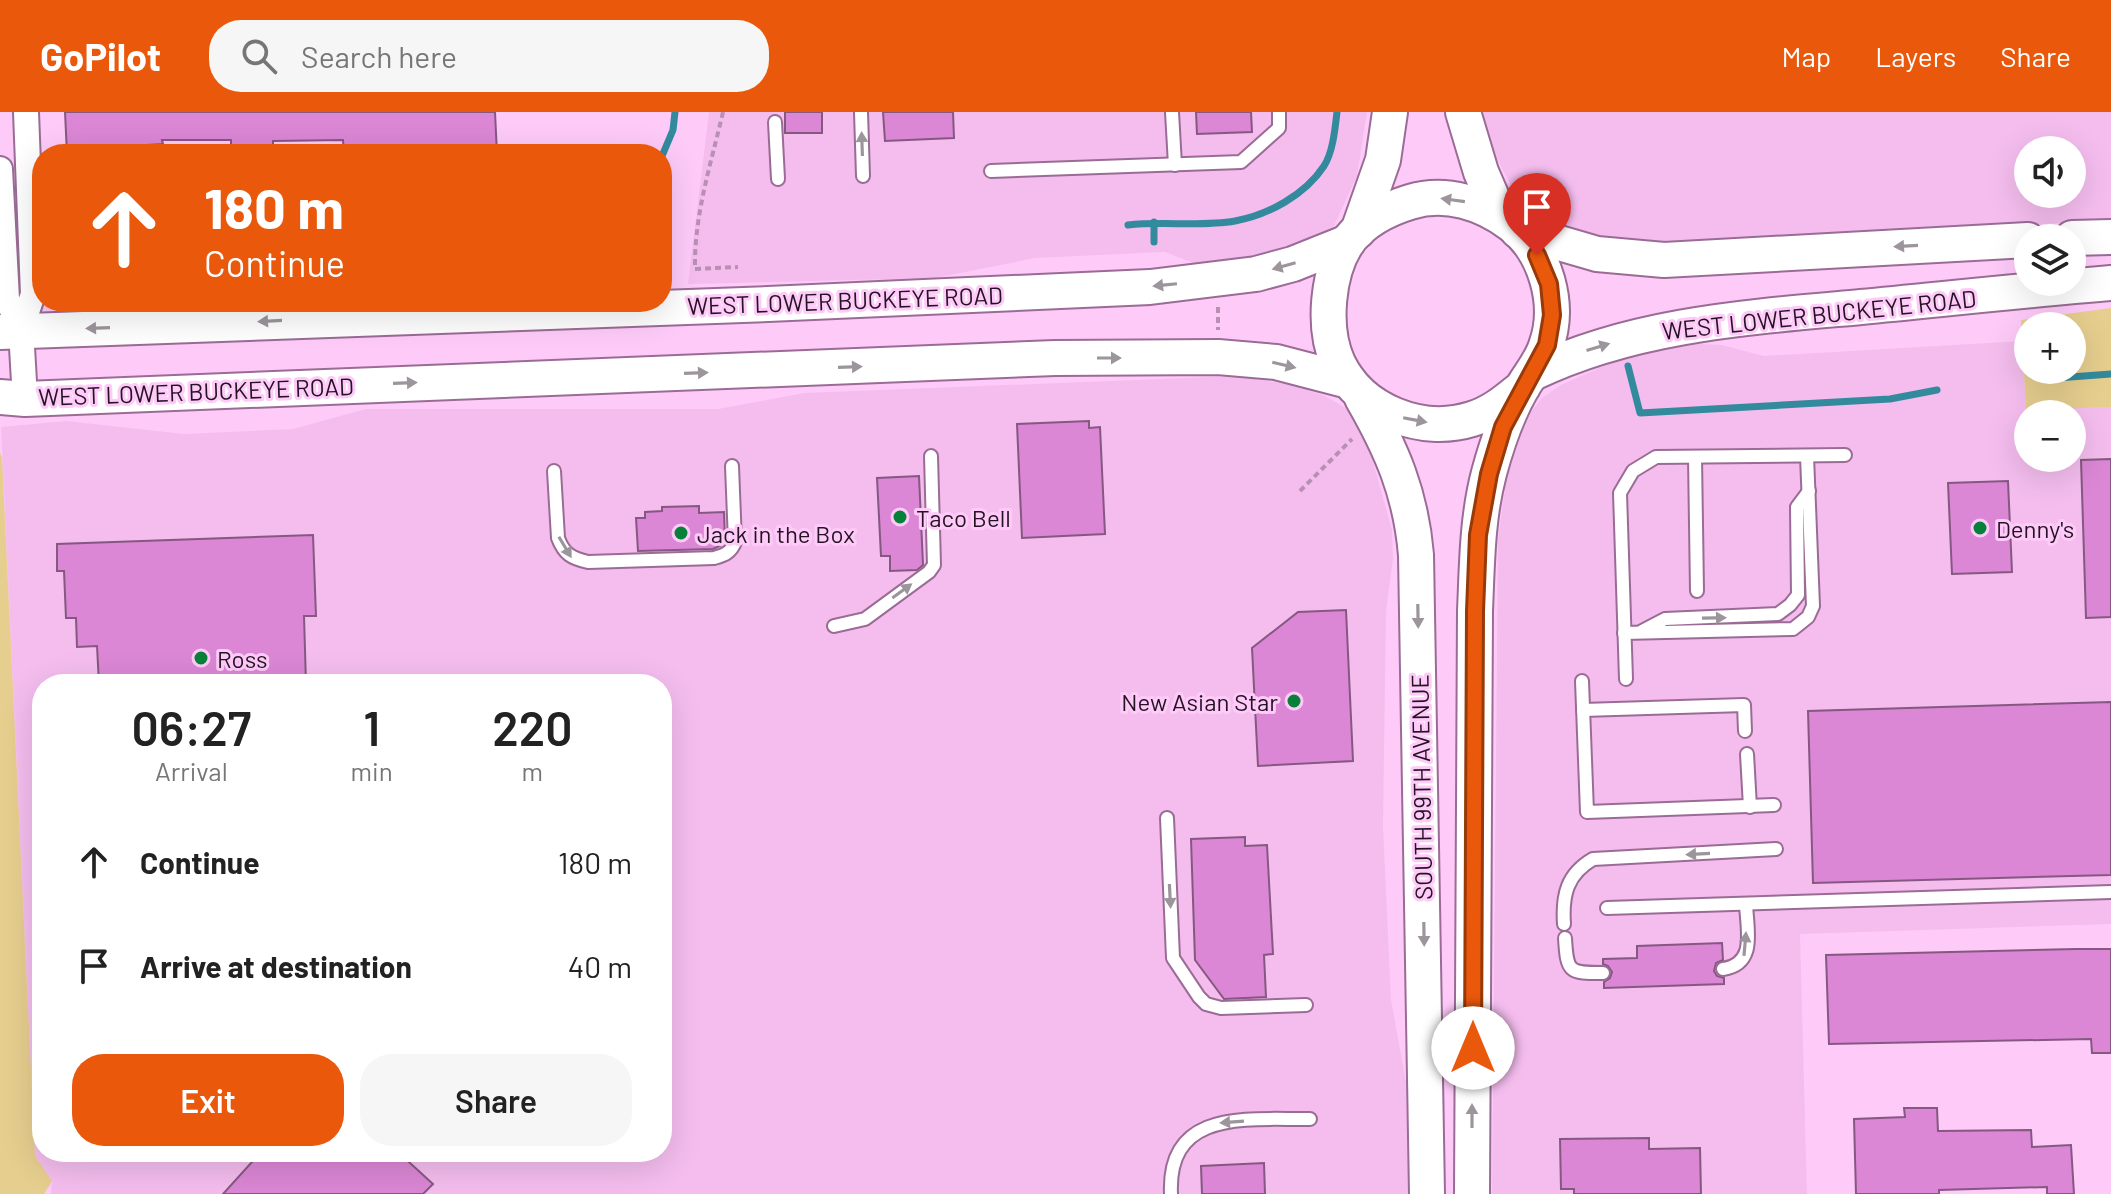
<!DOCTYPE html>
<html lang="en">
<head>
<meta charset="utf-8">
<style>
  :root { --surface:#fff; --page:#f6f6f6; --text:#222; --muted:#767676; --accent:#ea580c }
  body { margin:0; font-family:Barlow,sans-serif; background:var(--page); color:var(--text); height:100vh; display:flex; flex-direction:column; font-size:30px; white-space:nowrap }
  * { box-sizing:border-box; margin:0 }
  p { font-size:26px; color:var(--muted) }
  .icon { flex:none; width:44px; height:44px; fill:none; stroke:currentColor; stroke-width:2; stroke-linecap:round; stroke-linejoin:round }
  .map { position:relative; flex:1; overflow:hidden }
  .drawer { position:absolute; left:32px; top:562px; width:640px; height:488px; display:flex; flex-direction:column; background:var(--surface); border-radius:32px; box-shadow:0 8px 32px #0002 }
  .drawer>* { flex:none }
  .guide { position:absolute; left:32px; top:32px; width:640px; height:168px; border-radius:32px; box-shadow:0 8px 32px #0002; background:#ea580c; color:#fff; overflow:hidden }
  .tools { position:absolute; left:2014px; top:24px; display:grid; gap:16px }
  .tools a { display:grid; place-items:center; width:72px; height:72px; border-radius:50%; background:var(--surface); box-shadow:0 8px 32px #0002; font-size:40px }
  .pin { position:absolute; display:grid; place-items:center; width:68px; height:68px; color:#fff; margin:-82px -34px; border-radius:50% 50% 50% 0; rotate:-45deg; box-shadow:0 0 8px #0007 }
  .pin .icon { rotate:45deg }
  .me { position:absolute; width:88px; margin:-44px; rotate:0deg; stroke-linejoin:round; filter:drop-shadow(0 0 6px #0008) }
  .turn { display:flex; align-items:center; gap:28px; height:168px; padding:0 40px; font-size:36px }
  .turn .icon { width:104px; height:104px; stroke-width:2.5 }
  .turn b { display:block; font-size:56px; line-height:68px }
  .eta { display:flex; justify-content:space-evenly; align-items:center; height:136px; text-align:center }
  .eta b { font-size:48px; font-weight:600; line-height:56px }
  .button { display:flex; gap:16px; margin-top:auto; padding:16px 40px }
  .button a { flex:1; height:92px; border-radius:32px; background:var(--accent); color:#fff; font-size:32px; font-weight:600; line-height:92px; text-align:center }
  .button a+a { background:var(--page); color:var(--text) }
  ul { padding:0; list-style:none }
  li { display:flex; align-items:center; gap:24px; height:104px; padding:0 40px }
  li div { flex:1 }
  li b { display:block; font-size:30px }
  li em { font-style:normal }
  header { display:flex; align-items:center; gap:48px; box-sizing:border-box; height:112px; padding:0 40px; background:var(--accent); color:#fff }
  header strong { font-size:38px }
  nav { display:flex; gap:44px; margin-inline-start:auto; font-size:28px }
  .search { width:560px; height:72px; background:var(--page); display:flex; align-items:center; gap:20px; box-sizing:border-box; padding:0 28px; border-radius:32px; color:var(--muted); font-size:30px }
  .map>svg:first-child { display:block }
</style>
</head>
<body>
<header>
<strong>GoPilot</strong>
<div class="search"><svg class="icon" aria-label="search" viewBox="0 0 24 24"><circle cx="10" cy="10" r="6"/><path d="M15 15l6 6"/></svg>Search here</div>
<nav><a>Map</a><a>Layers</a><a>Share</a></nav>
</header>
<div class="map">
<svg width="2111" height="1082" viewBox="0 0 2111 1082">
  <rect width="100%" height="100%" fill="#fecbf9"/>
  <!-- built -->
  <g fill="#f4bdee" fill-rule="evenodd">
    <polygon points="709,0 1367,0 1357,64 1334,114 1298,136 1201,154 1165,140 1035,146 935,166 688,172"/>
    <path d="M1482 0H2111V108L1686 133 1601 127 1555 116 1519 89 1489 31ZM2028 38H2072V82H2028Z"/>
    <path d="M2022 229 2026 297 2111 295V812L1800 822 1807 1082H1492L1498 428 1508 354 1526 306 1542 286 1561 273 1608 252 1648 240 1699 232 1722 233 1764 244ZM2028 302H2072V346H2028Z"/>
    <path d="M1235 264 1293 273 1325 284 1351 299 1369 335 1392 418 1393 447 1386 500 1383 714 1391 888 1408 981 1412 1082H51L52 1069 35 1045 1 315 66 309 184 322 293 317 366 297H718L804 281ZM42 572H662V1040H42Z"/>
  </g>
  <!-- green -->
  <g fill="#e6ce8e" fill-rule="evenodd">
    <path d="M2111 196V295L2026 298 2021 208ZM2028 214H2072V258H2028Z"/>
    <polygon points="0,341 2,345 35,1044 52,1069 44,1082 0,1082"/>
  </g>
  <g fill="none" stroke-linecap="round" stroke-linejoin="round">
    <!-- stream -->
    <g stroke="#338a9d" stroke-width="7">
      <polyline points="662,44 673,18 675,0"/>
      <polyline points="1154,110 1154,130"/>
      <path d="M1128 113C1163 109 1201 115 1235 109 1268 103 1305 83 1324 54 1333 40 1335 17 1337 0"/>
      <polyline points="1628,254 1640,301 1890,287 1937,278"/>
      <polyline points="2043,267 2111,262"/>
    </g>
  </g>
  <!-- building -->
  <g fill="#db87d5" stroke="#855881" stroke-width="2">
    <polygon points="65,0 495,0 497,42 344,42 343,28 273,29 273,42 231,42 231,28 162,28 163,32 148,33 149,42 67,42"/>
    <rect x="785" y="0" width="37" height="21"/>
    <polygon points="883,0 953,0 954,26 885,29"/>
    <polygon points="1196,0 1251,0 1252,20 1197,22"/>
    <polygon points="1089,309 1089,316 1100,315 1105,422 1022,426 1017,312"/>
    <polygon points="2111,347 2111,505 2086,506 2081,348"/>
    <polygon points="919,364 923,453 917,458 890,459 890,444 881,444 877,366"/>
    <polygon points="2008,369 2012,460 1952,462 1948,371"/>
    <polygon points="699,394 699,401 724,400 725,430 722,433 713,437 638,439 636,406 645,406 645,400 662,399 662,395"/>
    <polygon points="313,423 316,504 304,504 306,572 99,572 97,534 77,535 76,506 66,506 64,459 57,459 57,432"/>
    <polygon points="1346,498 1353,649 1258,654 1252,536 1298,500"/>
    <polygon points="2111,590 2111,763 1813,771 1808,599"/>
    <polygon points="1245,725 1245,734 1267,733 1273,842 1264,843 1266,885 1224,887 1195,848 1191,727"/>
    <polygon points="1722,831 1723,848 1716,851 1714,859 1717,864 1724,866 1724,872 1604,876 1604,870 1610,866 1612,860 1608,854 1603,852 1603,847 1637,846 1637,834"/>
    <polygon points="2076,837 2111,837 2111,941 2092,941 2091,927 1829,932 1826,843"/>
    <polygon points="1904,996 1937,996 1938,1019 2031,1018 2032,1035 2071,1033 2074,1082 2047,1082 2047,1075 1939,1078 1939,1082 1856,1082 1854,1007 1905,1005"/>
    <polygon points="1649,1026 1649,1037 1700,1036 1701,1082 1574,1082 1574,1077 1561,1077 1560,1027"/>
    <polygon points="261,1040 398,1040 433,1072 423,1082 223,1082"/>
    <polygon points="1264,1051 1265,1082 1202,1082 1201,1054"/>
  </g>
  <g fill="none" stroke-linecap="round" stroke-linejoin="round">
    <defs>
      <g id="lane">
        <polyline points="861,0 863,64"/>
        <polyline points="1172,0 1175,53"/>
        <polyline points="775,10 778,67"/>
        <polyline points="991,59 1241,50 1279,16 1279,0"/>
        <polyline points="1695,345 1697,479"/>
        <path d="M554 359 558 426C564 442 571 446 588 450L714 446C724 443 731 441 735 430L732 354"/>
        <polyline points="834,514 865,507 929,460 934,453 931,344"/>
        <polyline points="1642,519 1665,507 1778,502 1790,493 1798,483 1797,395 1809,379"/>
        <polyline points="1624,521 1793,517 1808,505 1813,494 1807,344"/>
        <polyline points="1626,567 1620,381 1633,359 1656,345 1845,343"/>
        <polyline points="1582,569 1587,700 1774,693"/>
        <polyline points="1583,598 1744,593 1745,619"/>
        <polyline points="1747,642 1750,695"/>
        <polyline points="1167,706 1173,846 1199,885 1206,892 1221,896 1306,893"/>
        <polyline points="1607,796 2111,780"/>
        <path d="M1564 812C1562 783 1567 762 1593 747L1776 737"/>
        <path d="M1565 826C1567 861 1569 861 1603 861"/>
        <path d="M1723 857C1757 852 1747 818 1746 792"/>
        <polyline points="1428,932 1468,910"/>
        <path d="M1171 1082C1167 995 1251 1008 1310 1007"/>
      </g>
      <g id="street">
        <polyline points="0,57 7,187 21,218 25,287"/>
        <polyline points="21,218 33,182 26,0"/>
      </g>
      <g id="secondary">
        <polyline points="1463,0 1481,60 1500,104"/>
        <polyline points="1358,119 1383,48 1390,0"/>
        <polyline points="1518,119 1597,142 1664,148 2028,128"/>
        <polyline points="2072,126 2111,125"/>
        <polyline points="0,220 768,192 1150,175 1256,162 1293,152 1348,130"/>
        <path d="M1533 261C1635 212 1750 205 1861 195 1944 187 2028 178 2111 171"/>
        <polyline points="0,285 25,287 1055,246 1218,245 1276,250 1349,269"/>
        <path d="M1362 286C1392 338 1411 382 1416 443L1427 1082"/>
        <path d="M1472 1082 1475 499C1477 453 1477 406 1489 361 1497 331 1507 302 1522 276 1530 262 1541 250 1546 234 1561 193 1546 140 1512 113 1483 91 1446 79 1410 90 1387 97 1364 109 1349 128 1327 159 1322 216 1338 251 1361 299 1421 323 1472 307 1492 301 1507 288 1523 275"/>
      </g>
    </defs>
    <!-- lane casing -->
    <use href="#lane" stroke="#9a6c95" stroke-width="16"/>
    <!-- street casing -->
    <use href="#street" stroke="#9a6c95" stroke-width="28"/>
    <!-- secondary casing -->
    <use href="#secondary" stroke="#9a6c95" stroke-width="38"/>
    <!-- path -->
    <g stroke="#b890b4" stroke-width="4" stroke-dasharray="6 4" stroke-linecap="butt">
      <path d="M723 0C711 52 694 103 695 157L738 155"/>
      <polyline points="1218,195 1218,218"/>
      <polyline points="1300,379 1352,327"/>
    </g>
    <!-- lane -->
    <use href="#lane" stroke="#fff" stroke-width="12"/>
    <!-- street -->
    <use href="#street" stroke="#fff" stroke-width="24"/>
    <!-- secondary -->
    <use href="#secondary" stroke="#fff" stroke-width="34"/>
  </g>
  <!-- one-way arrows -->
  <defs><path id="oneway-solid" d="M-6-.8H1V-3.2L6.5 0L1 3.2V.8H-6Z" transform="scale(2)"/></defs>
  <g fill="#9d959c">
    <use href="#oneway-solid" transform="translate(862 32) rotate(-92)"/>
    <use href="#oneway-solid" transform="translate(1453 88) rotate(-172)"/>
    <use href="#oneway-solid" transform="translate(1906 134) rotate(177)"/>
    <use href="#oneway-solid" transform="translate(1284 154) rotate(164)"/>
    <use href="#oneway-solid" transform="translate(1165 173) rotate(174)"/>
    <use href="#oneway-solid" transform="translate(270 209) rotate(177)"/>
    <use href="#oneway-solid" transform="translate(98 216) rotate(178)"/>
    <use href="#oneway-solid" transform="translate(1598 235) rotate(-17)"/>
    <use href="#oneway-solid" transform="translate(1109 246)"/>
    <use href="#oneway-solid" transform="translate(1284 253) rotate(13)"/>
    <use href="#oneway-solid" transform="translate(850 255) rotate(-2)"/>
    <use href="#oneway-solid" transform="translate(696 261) rotate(-2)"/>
    <use href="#oneway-solid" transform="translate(405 271) rotate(-2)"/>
    <use href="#oneway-solid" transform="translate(1415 308) rotate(11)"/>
    <use href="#oneway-solid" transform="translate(565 435) rotate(59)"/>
    <use href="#oneway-solid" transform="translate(902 479) rotate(-36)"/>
    <use href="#oneway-solid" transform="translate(1418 504) rotate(89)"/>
    <use href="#oneway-solid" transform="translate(1714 506) rotate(-1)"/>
    <use href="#oneway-solid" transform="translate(1698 742) rotate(177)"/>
    <use href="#oneway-solid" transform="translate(1170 784) rotate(87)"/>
    <use href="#oneway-solid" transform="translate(1424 822) rotate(89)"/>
    <use href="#oneway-solid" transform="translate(1745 832) rotate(-85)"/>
    <use href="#oneway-solid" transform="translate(1472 1004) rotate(-90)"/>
    <use href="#oneway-solid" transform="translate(1232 1010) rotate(176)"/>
  </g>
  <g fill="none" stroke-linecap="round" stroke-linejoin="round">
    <defs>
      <polyline id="route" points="1473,936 1475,499 1478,423 1489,362 1503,315 1547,233 1552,203 1549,172 1537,143"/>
    </defs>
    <!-- route casing -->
    <use href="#route" stroke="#983908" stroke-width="20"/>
    <!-- route -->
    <use href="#route" stroke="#ea580c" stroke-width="14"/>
  </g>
  <!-- markers -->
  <g fill="#078139" stroke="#fecbf9" stroke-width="3">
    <circle cx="900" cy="405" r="8"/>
    <circle cx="1980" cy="416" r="8"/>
    <circle cx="681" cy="421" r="8"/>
    <circle cx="201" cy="546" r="8"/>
    <circle cx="1294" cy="589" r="8"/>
  </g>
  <g text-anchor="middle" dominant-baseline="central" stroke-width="6" stroke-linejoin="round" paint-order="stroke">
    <!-- street labels -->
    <g font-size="24" fill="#251324" stroke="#fecbf9">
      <text transform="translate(845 188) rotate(-2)">WEST LOWER BUCKEYE ROAD</text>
      <text transform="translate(1819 202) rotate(-6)">WEST LOWER BUCKEYE ROAD</text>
      <text transform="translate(196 279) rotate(-2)">WEST LOWER BUCKEYE ROAD</text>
      <text transform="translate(1421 675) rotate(-91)">SOUTH 99TH AVENUE</text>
    </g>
    <!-- poi labels -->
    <g font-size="24" fill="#251324" stroke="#fecbf9" text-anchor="start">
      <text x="916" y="405">Taco Bell</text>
      <text x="1996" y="416">Denny's</text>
      <text x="697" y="421">Jack in the Box</text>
      <text x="217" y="546">Ross</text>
      <text x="1278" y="589" text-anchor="end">New Asian Star</text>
    </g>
  </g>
</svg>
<div class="tools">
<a><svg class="icon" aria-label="sound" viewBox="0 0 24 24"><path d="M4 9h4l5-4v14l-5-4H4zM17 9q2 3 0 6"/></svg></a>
<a><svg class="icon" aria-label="layers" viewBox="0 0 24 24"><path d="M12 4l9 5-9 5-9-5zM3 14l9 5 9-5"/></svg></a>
<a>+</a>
<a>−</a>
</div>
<div class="pin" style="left:1537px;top:143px;background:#d93025"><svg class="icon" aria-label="arrive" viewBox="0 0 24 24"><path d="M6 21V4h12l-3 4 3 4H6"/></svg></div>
<svg class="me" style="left:1473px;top:936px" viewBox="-20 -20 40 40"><circle r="19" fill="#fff"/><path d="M0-13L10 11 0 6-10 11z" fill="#ea580c"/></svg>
<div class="guide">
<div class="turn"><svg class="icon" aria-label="ahead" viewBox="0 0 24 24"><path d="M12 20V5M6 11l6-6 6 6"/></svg><div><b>180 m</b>Continue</div></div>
</div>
<section class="drawer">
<div class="eta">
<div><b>06:27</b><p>Arrival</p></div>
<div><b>1</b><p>min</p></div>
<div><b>220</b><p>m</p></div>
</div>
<ul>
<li><svg class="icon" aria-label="ahead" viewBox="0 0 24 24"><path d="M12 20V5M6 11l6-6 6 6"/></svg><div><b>Continue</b></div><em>180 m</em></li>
<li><svg class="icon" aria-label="arrive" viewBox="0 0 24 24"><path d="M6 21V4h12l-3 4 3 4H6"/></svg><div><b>Arrive at destination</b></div><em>40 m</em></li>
</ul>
<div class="button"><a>Exit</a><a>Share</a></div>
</section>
</div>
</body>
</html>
